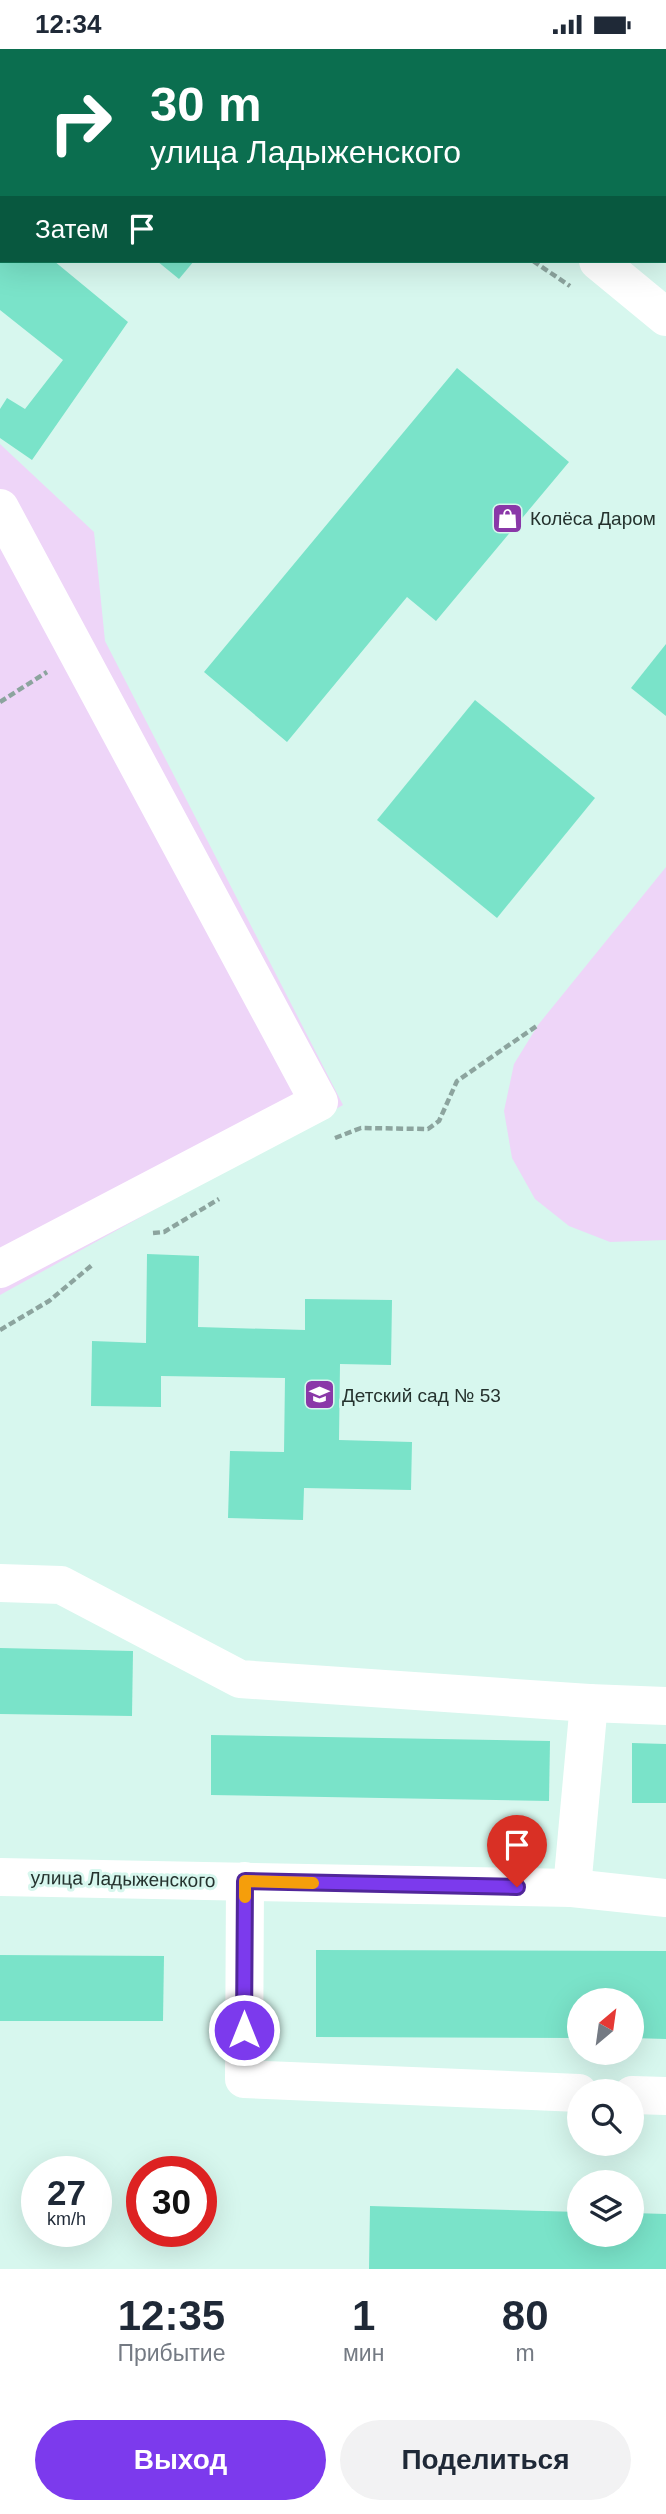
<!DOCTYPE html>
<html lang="ru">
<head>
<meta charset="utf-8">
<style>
  :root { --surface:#fff; --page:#f2f2f3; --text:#1f2937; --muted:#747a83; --accent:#7c3aed }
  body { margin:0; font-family:Arial,sans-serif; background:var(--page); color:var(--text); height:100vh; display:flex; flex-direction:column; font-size:26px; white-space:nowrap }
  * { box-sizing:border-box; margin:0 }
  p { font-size:23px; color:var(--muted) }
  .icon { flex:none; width:38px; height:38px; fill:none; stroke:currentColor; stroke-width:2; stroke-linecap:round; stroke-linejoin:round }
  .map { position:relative; height:2220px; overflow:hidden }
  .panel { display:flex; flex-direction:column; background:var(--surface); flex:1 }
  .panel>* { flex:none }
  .hud { position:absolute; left:0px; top:0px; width:667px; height:214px; box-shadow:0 7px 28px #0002; background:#0b6e4f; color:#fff; overflow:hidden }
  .needle { width:46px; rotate:29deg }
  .fabs { position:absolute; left:567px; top:1939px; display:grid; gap:14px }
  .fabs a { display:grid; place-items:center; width:77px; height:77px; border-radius:50%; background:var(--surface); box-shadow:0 7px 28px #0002; font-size:35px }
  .speed { position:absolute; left:21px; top:2107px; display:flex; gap:14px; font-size:35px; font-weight:700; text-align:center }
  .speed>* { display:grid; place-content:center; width:91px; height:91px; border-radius:50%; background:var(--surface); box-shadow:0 7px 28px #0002; line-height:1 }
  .speed small { font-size:18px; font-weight:400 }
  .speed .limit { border:10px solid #d22; background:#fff; color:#111 }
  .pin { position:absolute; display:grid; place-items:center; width:60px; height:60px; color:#fff; margin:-72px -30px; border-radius:50% 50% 50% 0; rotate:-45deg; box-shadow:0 0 7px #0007 }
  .pin .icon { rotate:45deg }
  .me { position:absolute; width:77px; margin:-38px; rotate:0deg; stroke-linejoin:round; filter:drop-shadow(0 0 5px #0008) }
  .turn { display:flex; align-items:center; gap:24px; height:147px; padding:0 35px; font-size:32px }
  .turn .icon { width:91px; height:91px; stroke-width:2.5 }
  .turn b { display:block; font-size:49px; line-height:60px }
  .then { display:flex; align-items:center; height:66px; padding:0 35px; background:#0003; gap:14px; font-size:26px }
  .eta { display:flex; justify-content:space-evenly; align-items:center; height:119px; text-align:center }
  .eta b { font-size:42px; font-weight:600; line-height:49px }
  .action { display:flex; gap:14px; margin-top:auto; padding:14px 35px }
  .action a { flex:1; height:80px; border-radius:42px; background:var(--accent); color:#fff; font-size:28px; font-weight:600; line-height:80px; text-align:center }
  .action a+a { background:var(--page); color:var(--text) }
  .status { display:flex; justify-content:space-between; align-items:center; height:49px; padding:0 35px; background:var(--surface); direction:ltr }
  .status svg { height:19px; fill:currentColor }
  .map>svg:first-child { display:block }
</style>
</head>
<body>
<div class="status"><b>12:34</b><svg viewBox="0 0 49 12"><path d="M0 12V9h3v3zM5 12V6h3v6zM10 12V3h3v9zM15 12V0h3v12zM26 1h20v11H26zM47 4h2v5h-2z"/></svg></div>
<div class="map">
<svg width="666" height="2220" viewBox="0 0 666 2220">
  <rect width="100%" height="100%" fill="#d7f7ee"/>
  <!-- green -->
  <g fill="#eed5f8">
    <polygon points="0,395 94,483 105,592 343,1056 0,1246"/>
    <polygon points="666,818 666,1191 610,1193 569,1177 535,1150 512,1109 504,1062 514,1015 538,976"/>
  </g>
  <!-- building -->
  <g fill="#7ae3c9">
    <polygon points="0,212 54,212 128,273 32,411 0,389 0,360 7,349 25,360 63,311 0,261"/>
    <polygon points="157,212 194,212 179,230"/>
    <polygon points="457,319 569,413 436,572 407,548 287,693 204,623"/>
    <polygon points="666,595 666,667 631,639"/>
    <polygon points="475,651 595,749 497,869 377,771"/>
    <polygon points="147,1205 199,1207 198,1278 305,1281 305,1250 392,1251 391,1316 340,1315 339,1391 412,1393 411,1441 304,1439 303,1471 228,1469 230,1402 284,1403 285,1329 161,1327 161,1358 91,1357 92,1292 146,1294"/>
    <polygon points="0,1599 133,1602 132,1667 0,1665"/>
    <polygon points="211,1686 550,1692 549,1752 211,1746"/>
    <polygon points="632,1694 666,1695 666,1754 632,1754"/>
    <polygon points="316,1901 666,1902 666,1990 632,1989 632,1951 579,1951 579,1989 316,1988"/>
    <polygon points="0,1906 164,1907 163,1972 0,1972"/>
    <polygon points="370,2157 579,2163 579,2186 632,2186 632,2164 666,2165 666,2220 369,2220"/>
  </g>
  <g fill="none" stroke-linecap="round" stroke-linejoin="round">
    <!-- path -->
    <g stroke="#8ca49e" stroke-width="4.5" stroke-dasharray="7 3.5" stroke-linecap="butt">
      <polyline points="458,0 460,2"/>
      <polyline points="665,175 666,176"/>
      <polyline points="533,212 570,237"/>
      <polyline points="0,653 47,623"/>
      <polyline points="335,1089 361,1079 428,1080 439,1072 457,1032 538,976"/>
      <polyline points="153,1184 164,1183 219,1150"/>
      <polyline points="0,1281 49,1252 92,1216"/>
    </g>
    <!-- minor -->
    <g stroke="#fff" stroke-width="38">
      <polyline points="349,0 351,2"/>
      <polyline points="598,212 666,268"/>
      <polyline points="0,459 319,1053 0,1220"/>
      <polyline points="0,1534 61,1536 240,1630 589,1654 572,1839"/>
      <polyline points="589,1654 666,1657"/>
      <polyline points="0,1828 572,1839 666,1849"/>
      <polyline points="245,1832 244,2030 579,2044"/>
      <polyline points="632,2046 666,2047"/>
    </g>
  </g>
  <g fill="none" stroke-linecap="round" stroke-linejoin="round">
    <defs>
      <polyline id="route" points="244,1981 245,1832 517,1838"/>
    </defs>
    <!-- route casing -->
    <use href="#route" stroke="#51269a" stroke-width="18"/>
    <!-- route -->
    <use href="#route" stroke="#7c3aed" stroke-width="12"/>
    <!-- slow -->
    <polyline stroke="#f59e0b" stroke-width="12" points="245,1848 245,1832 313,1834"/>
  </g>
  <!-- icons -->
  <defs>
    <symbol id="shop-square" viewBox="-11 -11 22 22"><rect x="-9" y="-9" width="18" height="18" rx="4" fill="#8a38a8" stroke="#d7f7ee"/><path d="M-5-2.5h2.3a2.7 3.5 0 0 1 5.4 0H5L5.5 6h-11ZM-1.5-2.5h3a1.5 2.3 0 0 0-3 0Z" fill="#fff"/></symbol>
    <symbol id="school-square" viewBox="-11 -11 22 22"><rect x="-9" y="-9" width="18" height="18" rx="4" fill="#8a38a8" stroke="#d7f7ee"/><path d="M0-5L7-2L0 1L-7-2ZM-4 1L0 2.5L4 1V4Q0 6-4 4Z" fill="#fff"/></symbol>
  </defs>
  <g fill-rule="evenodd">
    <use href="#shop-square" x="490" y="452" width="35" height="35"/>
    <use href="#school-square" x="302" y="1328" width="35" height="35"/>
  </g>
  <g text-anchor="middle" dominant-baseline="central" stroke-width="6" stroke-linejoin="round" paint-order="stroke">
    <!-- poi labels -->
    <g font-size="19" fill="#25322e" stroke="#d7f7ee" text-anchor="start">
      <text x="530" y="469">Колёса Даром</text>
      <text x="342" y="1346">Детский сад № 53</text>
    </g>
    <!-- street labels -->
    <g font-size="19" fill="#25322e" stroke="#d7f7ee">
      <text transform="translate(123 1830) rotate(1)">улица Ладыженского</text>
    </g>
  </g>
</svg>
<div class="fabs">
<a><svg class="needle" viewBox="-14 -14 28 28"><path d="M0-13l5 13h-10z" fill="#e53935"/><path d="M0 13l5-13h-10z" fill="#747a83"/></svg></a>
<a><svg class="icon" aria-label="search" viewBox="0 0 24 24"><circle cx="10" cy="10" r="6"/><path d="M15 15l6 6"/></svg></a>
<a><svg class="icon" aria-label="layers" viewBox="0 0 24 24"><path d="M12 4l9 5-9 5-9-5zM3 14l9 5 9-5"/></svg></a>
</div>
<div class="speed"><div>27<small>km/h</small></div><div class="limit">30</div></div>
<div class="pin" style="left:517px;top:1838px;background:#d93025"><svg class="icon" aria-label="arrive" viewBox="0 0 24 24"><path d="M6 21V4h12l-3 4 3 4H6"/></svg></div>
<svg class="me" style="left:244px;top:1981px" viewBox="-20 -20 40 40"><circle r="17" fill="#7c3aed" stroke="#fff" stroke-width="3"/><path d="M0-11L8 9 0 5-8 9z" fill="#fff"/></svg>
<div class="hud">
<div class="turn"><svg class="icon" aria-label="right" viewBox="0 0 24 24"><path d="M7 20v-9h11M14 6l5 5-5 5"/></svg><div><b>30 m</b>улица Ладыженского</div></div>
<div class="then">Затем<svg class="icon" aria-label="arrive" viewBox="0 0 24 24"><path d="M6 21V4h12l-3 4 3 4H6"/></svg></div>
</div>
</div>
<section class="panel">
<div class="eta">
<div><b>12:35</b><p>Прибытие</p></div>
<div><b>1</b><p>мин</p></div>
<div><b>80</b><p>m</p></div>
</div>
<div class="action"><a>Выход</a><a>Поделиться</a></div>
</section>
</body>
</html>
